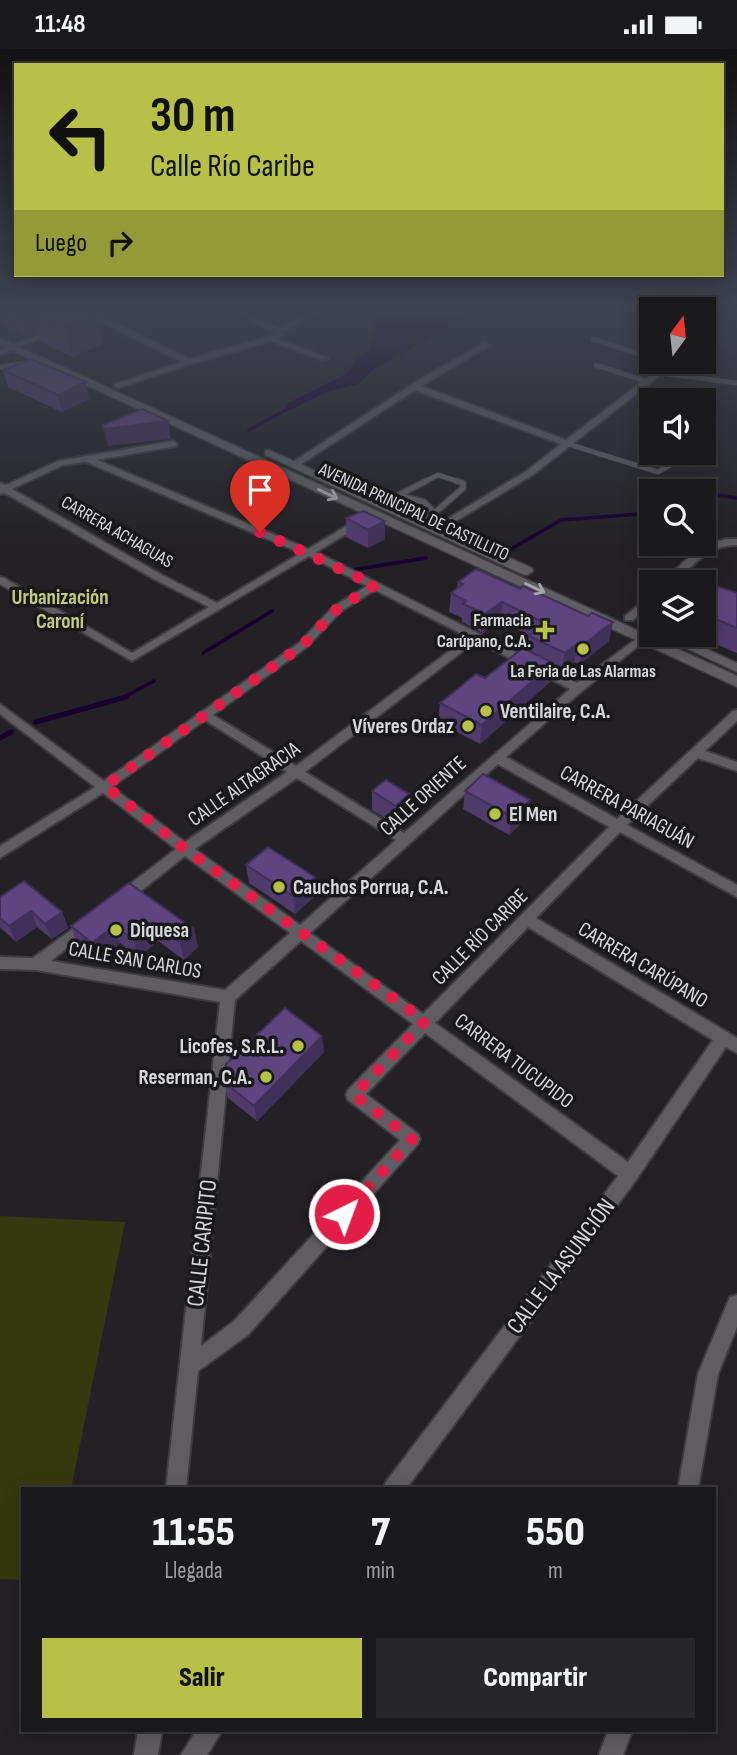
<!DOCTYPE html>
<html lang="es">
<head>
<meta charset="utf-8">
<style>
  :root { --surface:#1a191c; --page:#272629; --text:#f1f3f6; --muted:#9fa0a3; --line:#38383b; --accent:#b8c147 }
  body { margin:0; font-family:"Sofia Sans Condensed",sans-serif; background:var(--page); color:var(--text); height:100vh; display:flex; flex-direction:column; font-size:26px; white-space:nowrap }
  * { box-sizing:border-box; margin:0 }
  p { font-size:23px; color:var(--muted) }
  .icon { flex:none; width:38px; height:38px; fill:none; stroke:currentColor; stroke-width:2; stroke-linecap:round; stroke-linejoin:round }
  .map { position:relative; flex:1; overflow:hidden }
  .sheet { position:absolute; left:21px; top:1438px; width:695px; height:245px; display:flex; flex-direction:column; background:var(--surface); border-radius:0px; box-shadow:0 4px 18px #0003,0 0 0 2px var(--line) }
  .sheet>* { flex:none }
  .top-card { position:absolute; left:14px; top:14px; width:710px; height:214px; border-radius:0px; box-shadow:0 4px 18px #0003,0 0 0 2px var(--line); background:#b8c147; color:#111; overflow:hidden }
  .needle { width:46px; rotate:15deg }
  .controls { position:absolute; left:639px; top:248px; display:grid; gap:14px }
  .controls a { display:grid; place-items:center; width:77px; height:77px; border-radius:0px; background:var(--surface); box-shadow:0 4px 18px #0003,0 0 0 2px var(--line); font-size:35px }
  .pin { position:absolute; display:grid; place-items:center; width:60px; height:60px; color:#fff; margin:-72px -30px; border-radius:50% 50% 50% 0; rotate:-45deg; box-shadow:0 0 7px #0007 }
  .pin .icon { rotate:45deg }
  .me { position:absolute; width:77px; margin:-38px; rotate:42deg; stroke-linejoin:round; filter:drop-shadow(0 0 5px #0008) }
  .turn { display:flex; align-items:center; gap:24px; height:147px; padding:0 21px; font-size:32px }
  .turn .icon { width:91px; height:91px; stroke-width:2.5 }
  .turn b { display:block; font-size:49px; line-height:60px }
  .then { display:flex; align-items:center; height:66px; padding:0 21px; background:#0003; gap:14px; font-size:26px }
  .eta { display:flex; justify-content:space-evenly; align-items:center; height:119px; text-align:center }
  .eta b { font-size:42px; font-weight:800; line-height:49px }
  .primary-button { display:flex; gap:14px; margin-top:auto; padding:14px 21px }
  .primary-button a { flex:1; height:80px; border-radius:0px; background:var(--accent); color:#111; font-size:28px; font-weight:800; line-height:80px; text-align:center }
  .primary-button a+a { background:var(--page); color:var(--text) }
  .status { display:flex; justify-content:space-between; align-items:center; height:49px; padding:0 35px; background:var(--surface); direction:ltr }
  .status svg { height:19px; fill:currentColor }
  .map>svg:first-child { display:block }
</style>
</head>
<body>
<div class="status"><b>11:48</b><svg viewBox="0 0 49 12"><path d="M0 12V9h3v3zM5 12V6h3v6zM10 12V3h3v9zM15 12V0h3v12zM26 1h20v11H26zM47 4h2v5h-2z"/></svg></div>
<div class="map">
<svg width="737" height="1706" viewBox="0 0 737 1706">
  <rect width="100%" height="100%" fill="#232125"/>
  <!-- green -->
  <polygon fill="#36390f" points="0,1167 125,1173 71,1440 23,1440 23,1531 0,1530"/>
  <!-- water -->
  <polygon fill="#17002f" points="374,263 477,263 374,320 358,335 327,343 295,359 287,359 288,354 346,325 357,310 371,301 373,289 370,286 376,282 372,272 375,267"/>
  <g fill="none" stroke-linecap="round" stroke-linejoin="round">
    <!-- stream-far1 -->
    <g stroke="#17002f" stroke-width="3.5">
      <polyline points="249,381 295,356"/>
      <polyline points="704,444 737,449"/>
      <polyline points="506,503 561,471 641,465 651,461"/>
      <polyline points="352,521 426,509"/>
      <polyline points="203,604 272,562"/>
      <polyline points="120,650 154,632"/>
    </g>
    <!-- stream -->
    <g stroke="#17002f" stroke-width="5">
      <polyline points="36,673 126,648"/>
      <polyline points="0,689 11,683"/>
    </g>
    <defs>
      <g id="service-far1">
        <polyline points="593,290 651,309"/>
        <polyline points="596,316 649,333"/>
        <polyline points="0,318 27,314"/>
        <polyline points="661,324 737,334"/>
        <polyline points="568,395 658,423 689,405"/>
        <polyline points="422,434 438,426 463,434"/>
      </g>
      <g id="service">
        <polyline points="400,447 424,453 435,464"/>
        <polyline points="381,455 426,432"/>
        <polyline points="423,474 463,439 463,434 457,432"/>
      </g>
      <g id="minor">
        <polygon points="95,263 104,263 100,266 189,310 268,288 276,284 236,263 244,263 278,279 309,263 317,263 282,283 283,287 277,290 328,309 321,311 271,292 191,315 118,339 114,337 115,335 181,313 94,269 79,274 75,272"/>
        <polygon points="54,279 61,281 0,306 0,301"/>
        <polygon points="484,294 491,296 421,337 566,391 668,313 677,313 534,425 439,482 431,480 528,421 561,395 415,341 298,417 290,415 419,331"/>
        <path d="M173 392 177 395 176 397 97 411 308 500 360 469H366V473L316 503 577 634 651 579 652 586 582 642 506 708 617 770 733 662 737 661V672L705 702 737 713V722L698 709 627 776 737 836V848L620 783 536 869 737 989V1004L726 998 636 1131 406 1440H383L386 1433 618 1127 425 984 366 1045 418 1085 420 1090 418 1095 248 1286 198 1322 186 1440H166L220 953 36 921 0 920V908L33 909 89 868 94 870 96 874 94 878 51 912 225 941 290 884 185 807 127 853H117L115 849 117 845 176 800 103 744 0 809V797L95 738 0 665V655L104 732 299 594 333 558 367 537 309 507 132 612 0 535V528L4 529 132 604 209 558 154 530 5 444 0 445V434L6 436 58 412ZM86 413 301 504 217 554 162 526 12 440 63 416ZM375 541 468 588 296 717 213 666 307 598 341 562ZM476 592 570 640 404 784 305 723ZM205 671 287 723 185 793 112 738ZM498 715 609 778 423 965 310 884ZM297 729 396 791 300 876 195 800ZM528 878 713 991 628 1113 435 974ZM301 892 413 975 348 1041 346 1046 348 1051 400 1091 234 1272 201 1297 235 951Z"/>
        <path d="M726 490H737V496C709 496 693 516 674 534H663C681 514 700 496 726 490Z"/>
        <polygon points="651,546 651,555 633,571 625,571 625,567"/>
        <polygon points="737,1246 737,1278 718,1325 698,1440 678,1440 698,1325 730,1248"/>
        <polygon points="138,1682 162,1682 158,1706 134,1706"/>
        <polygon points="196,1682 222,1682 207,1706 181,1706"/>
        <polygon points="608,1682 632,1682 623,1706 599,1706"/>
      </g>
      <g id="secondary">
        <polygon points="0,289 737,627 737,638 0,296"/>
        <polygon points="269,401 532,519 533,522 527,526 522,525 265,406 265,402"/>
        <polygon points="658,586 677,586 737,614 737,623"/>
      </g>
    </defs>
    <!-- service-far1 casing -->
    <use href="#service-far1" stroke="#3d3c3f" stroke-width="6"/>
    <!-- service casing -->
    <use href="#service" stroke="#3d3c3f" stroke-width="8"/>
    <!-- minor casing -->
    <use href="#minor" stroke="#3d3c3f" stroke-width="4"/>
    <!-- secondary casing -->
    <use href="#secondary" stroke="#3d3c3f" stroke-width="3"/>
    <!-- service-far1 -->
    <use href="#service-far1" stroke="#5f5d61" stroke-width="4.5"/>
    <!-- service -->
    <use href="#service" stroke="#5f5d61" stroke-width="5"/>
    <!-- minor -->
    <use href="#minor" fill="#5f5d61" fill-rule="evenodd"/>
    <!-- secondary -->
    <use href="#secondary" fill="#5f5d61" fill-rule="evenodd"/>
  </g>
  <!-- wall -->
  <g fill="#503b6d">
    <polygon points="0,263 92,263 97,265 103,295 72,308 40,293 38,283 28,287 2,275"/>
    <polygon points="3,321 89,350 62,363 8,338"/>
    <polygon points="346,469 385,490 368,499 346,488"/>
    <polygon points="458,533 609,592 580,615 574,613 561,623 552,619 550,633 480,695 438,673 440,654 485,629 526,601 529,586 500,572 483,584 462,573 462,569 449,563 451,544 457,539"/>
    <polygon points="704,534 737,544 737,604 694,586 704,586"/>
    <polygon points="651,541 651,568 644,565 649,543"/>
    <polygon points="372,742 409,764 395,775 372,761"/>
    <polygon points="465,742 527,769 509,786 463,760"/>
    <polygon points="246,816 316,846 295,865 249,834"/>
    <polygon points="129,834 198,898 184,911 158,892 139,908 120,894 99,912 77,895 71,877"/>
    <polygon points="0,848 62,863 68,879 52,890 37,878 16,893 0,878"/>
    <polygon points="324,1003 257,1072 228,1049 224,1033"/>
  </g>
  <!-- shaded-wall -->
  <g fill="#413059">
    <polygon points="30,263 52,263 33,263 38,283 28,287 22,266"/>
    <polygon points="97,265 103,295 72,308 66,277"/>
    <polygon points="86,333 89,350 62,363 58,346"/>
    <polygon points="168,372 171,390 108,397 104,380"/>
    <polygon points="385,472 385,490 368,499 368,481"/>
    <polygon points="502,553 500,572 483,584 485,565"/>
    <polygon points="613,573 609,592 580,615 583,596"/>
    <polygon points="578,594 574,613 561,623 565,604"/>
    <polygon points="553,614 550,633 480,695 482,676"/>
    <polygon points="409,745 409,764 395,775 396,757"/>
    <polygon points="530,751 527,769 509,786 512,768"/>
    <polygon points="315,828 316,846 295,865 293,847"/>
    <polygon points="31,862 37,878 16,893 9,877"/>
    <polygon points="62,863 68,879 52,890 45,875"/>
    <polygon points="153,874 158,892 139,908 133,890"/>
    <polygon points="114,877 120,894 99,912 92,894"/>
    <polygon points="194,880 198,898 184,911 180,893"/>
    <polygon points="322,987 324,1003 257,1072 254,1057"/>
  </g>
  <!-- building -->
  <g fill="#5d457f" stroke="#413059" stroke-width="2">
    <polygon points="15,263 30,263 22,266"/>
    <polygon points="33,263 92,263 97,265 66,277"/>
    <polygon points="31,310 86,333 58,346 3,321"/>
    <polygon points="142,360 168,372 104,380 103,376"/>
    <polygon points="363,462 385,472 368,481 346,469"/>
    <polygon points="476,520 520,540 523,537 588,567 592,564 613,573 583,596 578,594 565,604 529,587 545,574 502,553 485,565 463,555 466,552 451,544 463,535 458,533"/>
    <polygon points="672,521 737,544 737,579 704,565 704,534 659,534"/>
    <polygon points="523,599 553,614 482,676 440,654 476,625 485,629"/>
    <polygon points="483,725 530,751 512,768 465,742"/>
    <polygon points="386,731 409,745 396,757 372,742"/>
    <polygon points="268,798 315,828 293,847 246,816"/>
    <polygon points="24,832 62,863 45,875 31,862 9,877 0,869 0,848"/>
    <polygon points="129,834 194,880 180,893 153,874 133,890 114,877 92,894 71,877"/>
    <polygon points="285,959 322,987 254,1057 224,1033 226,1015"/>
  </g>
  <!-- one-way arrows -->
  <defs><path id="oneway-shaft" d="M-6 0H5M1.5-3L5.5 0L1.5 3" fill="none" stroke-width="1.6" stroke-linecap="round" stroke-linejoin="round" transform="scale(1.75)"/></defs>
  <g stroke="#a8a6aa">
    <use href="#oneway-shaft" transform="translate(328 445) rotate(25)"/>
    <use href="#oneway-shaft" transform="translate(535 539) rotate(25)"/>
  </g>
  <!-- sky -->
  <linearGradient id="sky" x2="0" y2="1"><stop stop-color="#131214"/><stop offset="0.52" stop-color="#3f4351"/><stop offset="1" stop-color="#3f4351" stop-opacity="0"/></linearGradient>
  <rect width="737" height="502" fill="url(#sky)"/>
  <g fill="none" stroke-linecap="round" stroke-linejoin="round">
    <!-- route -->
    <polyline stroke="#e11d48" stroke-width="12" stroke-dasharray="0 21.6" points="260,483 375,536 337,560 303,596 105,737 185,800 425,972 354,1046 412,1090 344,1165"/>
  </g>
  <!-- markers -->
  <g fill="#b8c147" stroke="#19181b" stroke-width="2.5">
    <path d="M541.5 570.5h7v7h7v7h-7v7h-7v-7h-7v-7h7z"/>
    <circle cx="583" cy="600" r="7"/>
    <circle cx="486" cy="662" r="7"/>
    <circle cx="468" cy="677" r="7"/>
    <circle cx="495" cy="765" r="7"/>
    <circle cx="279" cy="838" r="7"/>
    <circle cx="116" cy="881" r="7"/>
    <circle cx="298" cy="997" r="7"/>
    <circle cx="266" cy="1028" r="7"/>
  </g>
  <g text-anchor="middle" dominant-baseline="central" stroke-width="7" stroke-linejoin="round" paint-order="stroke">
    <!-- far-street labels -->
    <g font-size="18" fill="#d8d7da" stroke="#19181b">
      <text transform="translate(414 463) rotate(25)">AVENIDA PRINCIPAL DE CASTILLITO</text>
      <text transform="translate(117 483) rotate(30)">CARRERA ACHAGUAS</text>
    </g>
    <!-- far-poi labels -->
    <g font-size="18" font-weight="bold" fill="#d8d7da" stroke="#19181b" text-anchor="end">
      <text x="531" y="571">Farmacia<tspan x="531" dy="21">Carúpano, C.A.</tspan></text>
      <text x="583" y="622" text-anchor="middle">La Feria de Las Alarmas</text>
    </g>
    <!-- far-quarter labels -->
    <g font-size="21" font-weight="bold" fill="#c3cb7e" stroke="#19181b">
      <text x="60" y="548">Urbanización<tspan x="60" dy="24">Caroní</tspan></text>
    </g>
    <!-- poi labels -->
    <g font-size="21" font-weight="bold" fill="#d8d7da" stroke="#19181b" text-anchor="start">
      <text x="500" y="662">Ventilaire, C.A.</text>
      <text x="454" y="677" text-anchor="end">Víveres Ordaz</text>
      <text x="509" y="765">El Men</text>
      <text x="293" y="838">Cauchos Porrua, C.A.</text>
      <text x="130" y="881">Diquesa</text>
      <text x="284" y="997" text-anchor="end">Licofes, S.R.L.</text>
      <text x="252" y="1028" text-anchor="end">Reserman, C.A.</text>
    </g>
    <!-- street labels -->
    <g font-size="21" fill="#d8d7da" stroke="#19181b">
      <text transform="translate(244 735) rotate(-35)">CALLE ALTAGRACIA</text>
      <text transform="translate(423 747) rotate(-42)">CALLE ORIENTE</text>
      <text transform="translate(627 758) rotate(29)">CARRERA PARIAGUÁN</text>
      <text transform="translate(480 888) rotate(-45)">CALLE RÍO CARIBE</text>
      <text transform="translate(135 911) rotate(10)">CALLE SAN CARLOS</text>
      <text transform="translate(643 916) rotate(31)">CARRERA CARÚPANO</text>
      <text transform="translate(514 1012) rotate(37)">CARRERA TUCUPIDO</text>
    </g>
    <!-- near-street labels -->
    <g font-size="24" fill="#d8d7da" stroke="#19181b">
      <text transform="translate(202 1194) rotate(-84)">CALLE CARIPITO</text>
      <text transform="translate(561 1217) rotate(-53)">CALLE LA ASUNCIÓN</text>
    </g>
  </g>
</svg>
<div class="controls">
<a><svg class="needle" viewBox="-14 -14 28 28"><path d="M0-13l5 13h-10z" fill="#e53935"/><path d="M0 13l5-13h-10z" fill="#9fa0a3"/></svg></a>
<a><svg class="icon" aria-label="sound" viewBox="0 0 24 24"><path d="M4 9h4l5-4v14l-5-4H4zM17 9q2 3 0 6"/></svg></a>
<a><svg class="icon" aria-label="search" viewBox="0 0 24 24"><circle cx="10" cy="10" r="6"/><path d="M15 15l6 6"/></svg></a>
<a><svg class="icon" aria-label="layers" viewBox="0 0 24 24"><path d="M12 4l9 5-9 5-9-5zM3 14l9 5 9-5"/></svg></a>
</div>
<div class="pin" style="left:260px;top:483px;background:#d93025"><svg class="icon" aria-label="arrive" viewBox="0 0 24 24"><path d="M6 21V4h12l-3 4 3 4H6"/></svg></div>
<svg class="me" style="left:344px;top:1165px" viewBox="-20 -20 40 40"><circle r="17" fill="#e11d48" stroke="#fff" stroke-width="3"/><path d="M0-11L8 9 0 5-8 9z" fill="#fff"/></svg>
<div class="top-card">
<div class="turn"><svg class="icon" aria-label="left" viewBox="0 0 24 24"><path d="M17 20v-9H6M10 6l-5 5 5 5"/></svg><div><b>30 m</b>Calle Río Caribe</div></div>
<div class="then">Luego<svg class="icon" aria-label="right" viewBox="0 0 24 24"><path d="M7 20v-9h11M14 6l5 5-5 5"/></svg></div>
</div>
<section class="sheet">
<div class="eta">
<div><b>11:55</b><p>Llegada</p></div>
<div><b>7</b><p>min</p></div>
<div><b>550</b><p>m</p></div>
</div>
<div class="primary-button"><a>Salir</a><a>Compartir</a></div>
</section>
</div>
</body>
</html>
